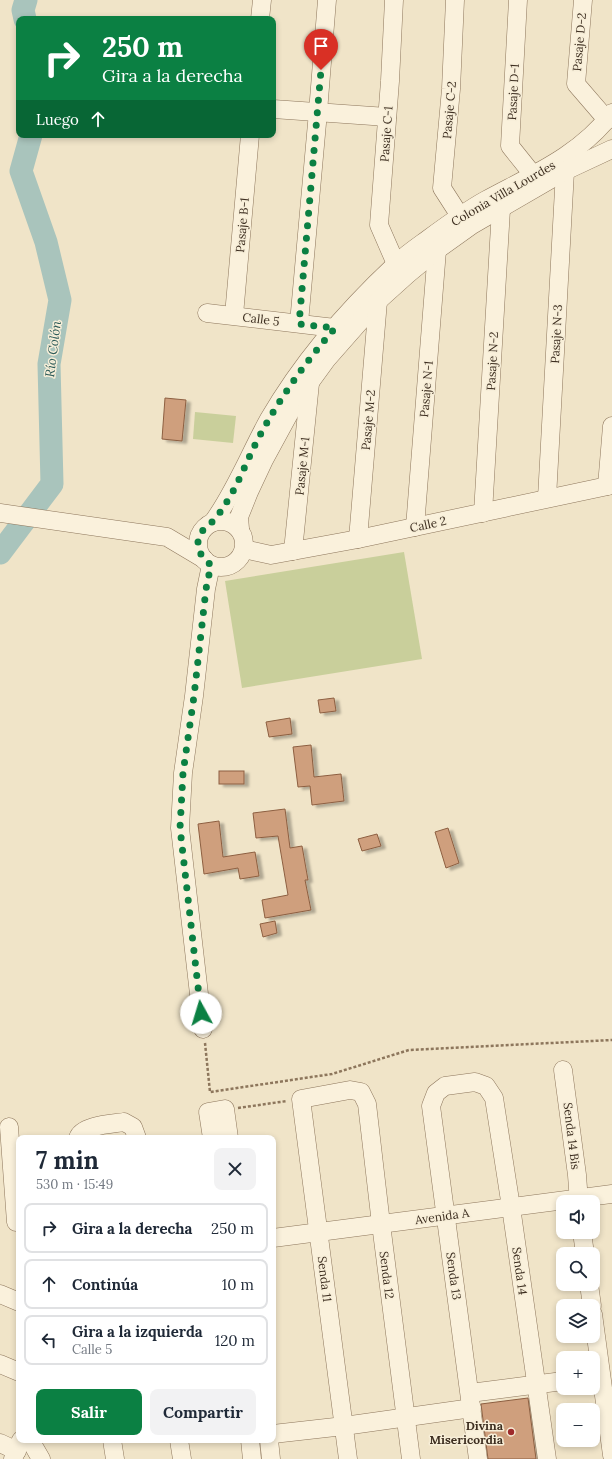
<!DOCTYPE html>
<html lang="es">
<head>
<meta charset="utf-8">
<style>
  :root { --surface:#fff; --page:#f2f2f3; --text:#1f2937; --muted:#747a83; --line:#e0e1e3; --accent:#0b8043 }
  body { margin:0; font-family:Lora,serif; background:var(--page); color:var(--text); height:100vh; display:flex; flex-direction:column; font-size:15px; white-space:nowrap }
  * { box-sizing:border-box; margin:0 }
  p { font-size:13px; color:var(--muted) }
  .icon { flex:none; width:22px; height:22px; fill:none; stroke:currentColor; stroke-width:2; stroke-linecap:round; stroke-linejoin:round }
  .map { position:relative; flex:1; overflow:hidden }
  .sheet { position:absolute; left:16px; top:1135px; width:260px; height:308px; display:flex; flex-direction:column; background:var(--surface); border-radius:8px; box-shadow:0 2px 6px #0003 }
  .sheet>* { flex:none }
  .guide { position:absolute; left:16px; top:16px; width:260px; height:122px; border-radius:8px; box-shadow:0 2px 6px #0003; background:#0b8043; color:#fff; overflow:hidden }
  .fabs { position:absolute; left:556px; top:1195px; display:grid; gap:8px }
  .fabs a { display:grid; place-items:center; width:44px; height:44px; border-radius:8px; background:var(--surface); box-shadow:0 2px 6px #0003; font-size:20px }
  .pin { position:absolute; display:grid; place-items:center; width:34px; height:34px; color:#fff; margin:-41px -17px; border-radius:50% 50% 50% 0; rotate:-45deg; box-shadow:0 0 4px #0007 }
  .pin .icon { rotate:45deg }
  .me { position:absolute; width:44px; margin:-22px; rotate:354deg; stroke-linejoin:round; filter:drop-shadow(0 0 3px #0008) }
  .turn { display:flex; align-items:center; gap:14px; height:84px; padding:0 20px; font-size:18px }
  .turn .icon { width:52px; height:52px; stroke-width:2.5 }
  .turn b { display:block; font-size:28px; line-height:34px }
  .then { display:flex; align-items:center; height:38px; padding:0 20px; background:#0003; gap:8px; font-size:15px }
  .round { display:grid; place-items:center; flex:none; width:42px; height:42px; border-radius:8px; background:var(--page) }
  .summary { display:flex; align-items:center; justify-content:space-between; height:68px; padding:0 20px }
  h1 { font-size:24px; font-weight:800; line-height:30px }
  .button { display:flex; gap:8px; margin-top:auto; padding:8px 20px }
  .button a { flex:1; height:46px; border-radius:8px; background:var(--accent); color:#fff; font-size:16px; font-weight:800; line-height:46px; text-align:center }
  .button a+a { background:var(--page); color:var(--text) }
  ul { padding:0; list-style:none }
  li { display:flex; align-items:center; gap:12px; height:50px; margin:0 8px 6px; padding:0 12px; border:2px solid var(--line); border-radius:8px }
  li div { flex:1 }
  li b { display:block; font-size:15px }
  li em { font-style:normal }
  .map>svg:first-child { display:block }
</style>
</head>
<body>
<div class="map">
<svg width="612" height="1459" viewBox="0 0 612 1459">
  <defs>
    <filter id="shadow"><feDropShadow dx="4.5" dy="2.5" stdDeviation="1" flood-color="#0004"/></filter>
  </defs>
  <rect width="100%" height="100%" fill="#f0e4c8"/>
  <!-- pitch -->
  <g fill="#c9cf9b">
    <polygon points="195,412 236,416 233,443 193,439"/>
    <polygon points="404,552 422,659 242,688 225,581"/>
  </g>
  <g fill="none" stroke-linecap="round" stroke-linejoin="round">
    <!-- river -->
    <g stroke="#a9c4bc" stroke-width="23">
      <polyline points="25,19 23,10 26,0"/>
      <polyline points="0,553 52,484 49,364 60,300 46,242 21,171 31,135"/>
    </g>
  </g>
  <!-- building -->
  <g fill="#cf9f7d" stroke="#8d5f41" filter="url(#shadow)">
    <polygon points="165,398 186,400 182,441 162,439"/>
    <polygon points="334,698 336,711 320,713 318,700"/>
    <polygon points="290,718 292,734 269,737 266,722"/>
    <polygon points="311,745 314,777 341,774 344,801 312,805 310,786 298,787 293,747"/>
    <rect x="219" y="771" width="25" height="13"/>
    <polygon points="285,809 290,848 302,846 308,880 305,880 311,910 265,918 262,900 288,895 278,836 256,838 253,813"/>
    <polygon points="219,821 223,857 255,852 259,876 240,879 238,868 204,874 198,824"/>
    <polygon points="448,828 459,863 446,868 435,832"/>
    <polygon points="377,834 381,846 362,851 358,839"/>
    <polygon points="275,921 277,933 263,937 260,924"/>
    <polygon points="528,1398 536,1459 488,1459 481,1404"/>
  </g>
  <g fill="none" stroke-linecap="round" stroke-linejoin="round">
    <defs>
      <g id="minor">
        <polyline points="394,0 390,81 379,225 396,264"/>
        <polyline points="455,0 451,89 442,188 460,216"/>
        <polyline points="518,0 510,146 534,176"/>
        <polyline points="583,0 576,84 607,120"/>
        <polyline points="260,19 262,0"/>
        <polyline points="273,109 387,117"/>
        <polyline points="207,313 335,328"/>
        <polyline points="234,315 250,135"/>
        <polyline points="299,323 318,112 327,0"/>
        <polyline points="607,486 612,426"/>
        <polyline points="547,498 565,171"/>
        <polyline points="0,513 167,537 204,559"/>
        <polyline points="483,513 501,209"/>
        <circle cx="221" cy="544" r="23"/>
        <path d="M213 522C236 490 250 453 269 419 302 362 347 310 395 265 405 255 417 247 428 239 447 225 466 211 486 200 532 175 579 156 612 113"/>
        <polyline points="415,527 437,250"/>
        <polyline points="240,529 239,517 249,492 264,460 295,403 327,359 378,301 408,274 437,250 472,225 565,171 612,149"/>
        <polyline points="358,539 378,301"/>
        <polyline points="244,549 271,555 358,539 612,485"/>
        <polyline points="293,551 310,383"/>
        <polyline points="203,1029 180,828 183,773 194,696 206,589 211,565"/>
        <polyline points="563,1070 577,1175 579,1202"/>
        <polyline points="9,1127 16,1222"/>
        <path d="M78 1138C82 1125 112 1124 124 1122L133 1127 137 1138"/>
        <polyline points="212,1138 208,1112 225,1109 229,1138"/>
        <polyline points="582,1232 585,1254"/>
        <polyline points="273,1238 612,1194"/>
        <polyline points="589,1284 592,1306"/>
        <polyline points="0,1294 19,1302"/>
        <polyline points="593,1314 612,1455"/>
        <polyline points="0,1364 19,1372"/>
        <polyline points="470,1393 563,1381"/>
        <polyline points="273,1434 344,1426 472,1408"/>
        <polyline points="30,1440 41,1459"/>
        <polyline points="112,1440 115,1459"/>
        <polyline points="179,1440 182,1459"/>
        <polyline points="250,1440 252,1459"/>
        <polyline points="269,1440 271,1459"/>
        <polyline points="0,1443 17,1451"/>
        <polyline points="13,1459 21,1440"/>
        <polyline points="348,1459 301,1099 350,1090 361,1092 367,1104 381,1224 411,1459"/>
        <polyline points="478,1459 431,1106 436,1093 445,1086 475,1082 486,1086 494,1098 511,1207 547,1459"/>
      </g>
    </defs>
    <!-- minor casing -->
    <use href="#minor" stroke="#8d765c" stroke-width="19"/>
    <!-- path -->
    <g stroke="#8d765c" stroke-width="2.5" stroke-dasharray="3 2" stroke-linecap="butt">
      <polyline points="205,1043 210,1092 332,1074 409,1050 612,1040"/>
      <polyline points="238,1108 287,1101"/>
    </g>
    <!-- minor -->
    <use href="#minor" stroke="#faf1dc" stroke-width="18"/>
  </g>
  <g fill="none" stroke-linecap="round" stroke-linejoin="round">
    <!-- route -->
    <path stroke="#0b8043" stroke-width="7" stroke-dasharray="0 12.6" d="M201 1013 180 828 183 773 194 696 206 589 211 565C204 559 197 552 198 542 199 530 206 529 213 521 217 517 221 511 224 506 238 486 246 462 257 441 278 400 305 363 335 328L299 324 321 70"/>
  </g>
  <!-- markers -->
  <circle fill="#9e2a2b" stroke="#f7eed8" stroke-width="1.5" cx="511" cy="1432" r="4"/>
  <g text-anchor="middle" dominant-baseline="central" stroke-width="3" stroke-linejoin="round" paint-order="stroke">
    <!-- street labels -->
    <g font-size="12" fill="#3d2e20" stroke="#f7eed8">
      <text transform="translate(579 42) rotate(-85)">Pasaje D-2</text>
      <text transform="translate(513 92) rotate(-87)">Pasaje D-1</text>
      <text transform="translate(449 110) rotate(-85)">Pasaje C-2</text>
      <text transform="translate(386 134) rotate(-86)">Pasaje C-1</text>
      <text transform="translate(503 193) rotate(-30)">Colonia Villa Lourdes</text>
      <text transform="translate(242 225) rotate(-85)">Pasaje B-1</text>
      <text transform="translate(261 319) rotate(7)">Calle 5</text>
      <text transform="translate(556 334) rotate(-87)">Pasaje N-3</text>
      <text transform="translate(492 361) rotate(-87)">Pasaje N-2</text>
      <text transform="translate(426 389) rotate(-85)">Pasaje N-1</text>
      <text transform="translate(368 420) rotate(-85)">Pasaje M-2</text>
      <text transform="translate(302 466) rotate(-84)">Pasaje M-1</text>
      <text transform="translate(428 524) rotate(-12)">Calle 2</text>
      <text transform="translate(572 1136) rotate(83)">Senda 14 Bis</text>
      <text transform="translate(442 1216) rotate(-8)">Avenida A</text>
      <text transform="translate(520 1271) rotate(82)">Senda 14</text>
      <text transform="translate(387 1275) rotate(83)">Senda 12</text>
      <text transform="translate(454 1276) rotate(82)">Senda 13</text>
      <text transform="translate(325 1279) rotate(83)">Senda 11</text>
    </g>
    <!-- poi labels -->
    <g font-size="12" font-weight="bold" fill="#3d2e20" stroke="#f7eed8" text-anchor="end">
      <text x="503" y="1425">Divina<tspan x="503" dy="14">Misericordia</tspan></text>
    </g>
    <!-- water labels -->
    <g font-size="13" font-style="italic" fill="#2f5d5a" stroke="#f7eed8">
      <text transform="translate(53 349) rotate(-83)">Río Colón</text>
    </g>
  </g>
</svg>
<div class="fabs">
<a><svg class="icon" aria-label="sound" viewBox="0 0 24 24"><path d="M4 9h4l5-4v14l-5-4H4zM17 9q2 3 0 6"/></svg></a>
<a><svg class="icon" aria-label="search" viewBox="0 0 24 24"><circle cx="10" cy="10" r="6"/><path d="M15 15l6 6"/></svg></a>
<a><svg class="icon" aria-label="layers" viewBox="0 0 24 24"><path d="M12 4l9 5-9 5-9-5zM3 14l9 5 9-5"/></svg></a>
<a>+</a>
<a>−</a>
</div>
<div class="pin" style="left:321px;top:70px;background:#d93025"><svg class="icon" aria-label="arrive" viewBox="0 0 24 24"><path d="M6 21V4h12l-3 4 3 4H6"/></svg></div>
<svg class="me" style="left:201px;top:1013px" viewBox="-20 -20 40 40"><circle r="19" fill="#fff"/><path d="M0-13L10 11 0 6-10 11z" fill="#0b8043"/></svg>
<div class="guide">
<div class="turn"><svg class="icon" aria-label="right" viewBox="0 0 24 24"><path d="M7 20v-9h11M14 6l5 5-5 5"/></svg><div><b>250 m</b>Gira a la derecha</div></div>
<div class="then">Luego<svg class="icon" aria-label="ahead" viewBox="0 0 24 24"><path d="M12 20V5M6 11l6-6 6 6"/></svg></div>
</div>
<section class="sheet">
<div class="summary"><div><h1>7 min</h1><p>530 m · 15:49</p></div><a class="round"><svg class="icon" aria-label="close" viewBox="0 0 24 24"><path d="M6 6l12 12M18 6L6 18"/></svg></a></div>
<ul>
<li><svg class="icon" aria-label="right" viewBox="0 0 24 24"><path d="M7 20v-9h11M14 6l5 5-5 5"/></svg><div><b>Gira a la derecha</b></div><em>250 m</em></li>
<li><svg class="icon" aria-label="ahead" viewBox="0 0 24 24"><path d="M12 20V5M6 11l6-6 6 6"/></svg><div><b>Continúa</b></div><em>10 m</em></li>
<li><svg class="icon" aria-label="left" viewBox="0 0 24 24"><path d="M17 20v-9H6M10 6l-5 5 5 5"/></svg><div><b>Gira a la izquierda</b><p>Calle 5</p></div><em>120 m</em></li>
</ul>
<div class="button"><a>Salir</a><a>Compartir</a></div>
</section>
</div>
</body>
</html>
